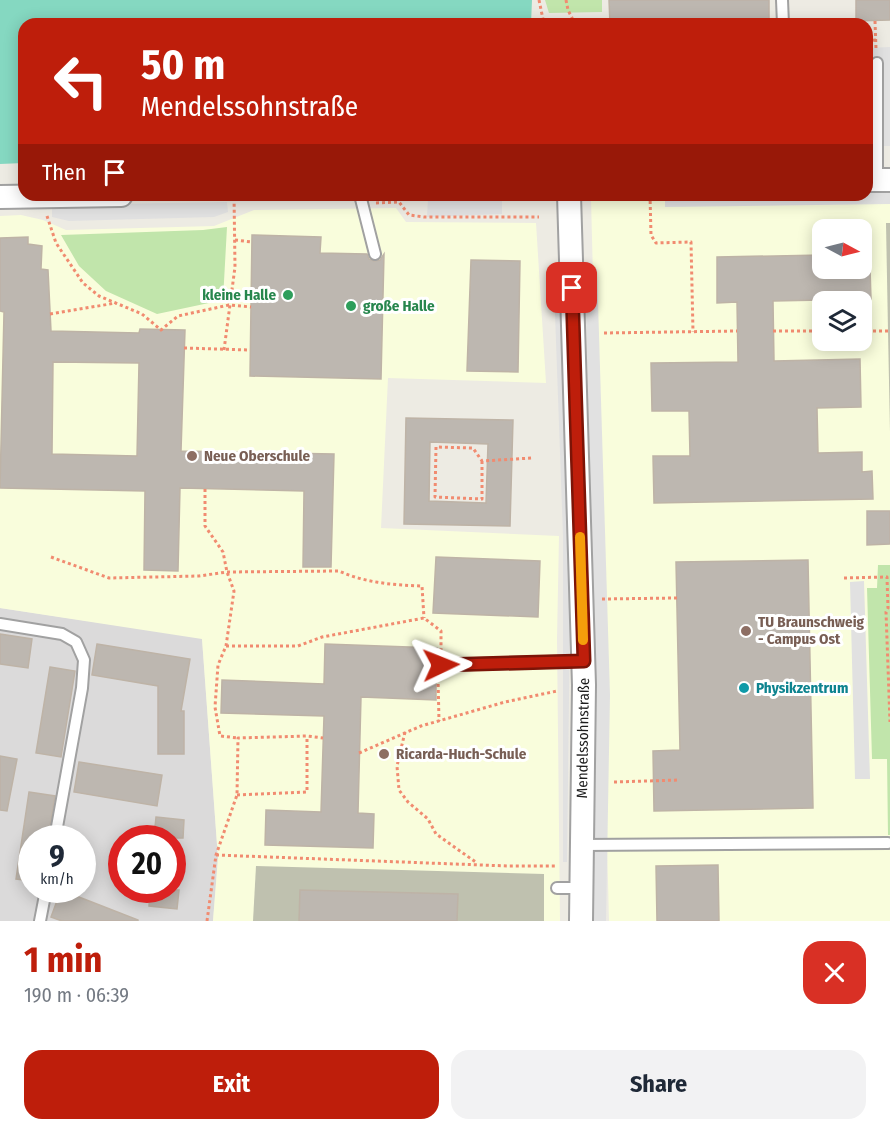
<!DOCTYPE html>
<html lang="en">
<head>
<meta charset="utf-8">
<style>
  :root { --surface:#fff; --page:#f2f2f3; --text:#1f2937; --muted:#747a83; --accent:#be1e0b }
  body { margin:0; font-family:"Fira Sans Condensed",sans-serif; background:var(--page); color:var(--text); height:100vh; display:flex; flex-direction:column; font-size:22px; white-space:nowrap }
  * { box-sizing:border-box; margin:0 }
  p { font-size:20px; color:var(--muted) }
  .icon { flex:none; width:33px; height:33px; fill:none; stroke:currentColor; stroke-width:2; stroke-linecap:round; stroke-linejoin:round }
  .map { position:relative; height:921px; overflow:hidden }
  .sheet { display:flex; flex-direction:column; background:var(--surface); flex:1 }
  .sheet>* { flex:none }
  .guide { position:absolute; left:18px; top:18px; width:855px; height:183px; border-radius:18px; box-shadow:0 3px 15px #0003; background:#be1e0b; color:#fff; overflow:hidden }
  .needle { width:39px; rotate:97deg }
  .tools { position:absolute; left:812px; top:219px; display:grid; gap:12px }
  .tools a { display:grid; place-items:center; width:60px; height:60px; border-radius:12px; background:var(--surface); box-shadow:0 3px 15px #0003; font-size:30px }
  .speed { position:absolute; left:18px; top:825px; display:flex; gap:12px; font-size:30px; font-weight:700; text-align:center }
  .speed>* { display:grid; place-content:center; width:78px; height:78px; border-radius:50%; background:var(--surface); box-shadow:0 3px 15px #0003; line-height:1 }
  .speed small { font-size:15px; font-weight:400 }
  .speed .limit { border:9px solid #d22; background:#fff; color:#111 }
  .pin { position:absolute; display:grid; place-items:center; width:51px; height:51px; color:#fff; margin:-26px; border-radius:12px; box-shadow:0 3px 9px #0006 }
  .me { position:absolute; width:66px; margin:-33px; rotate:88deg; stroke-linejoin:round; filter:drop-shadow(0 0 4px #0008) }
  .turn { display:flex; align-items:center; gap:21px; height:126px; padding:0 24px; font-size:27px }
  .turn .icon { width:78px; height:78px; stroke-width:2.5 }
  .turn b { display:block; font-size:42px; line-height:51px }
  .then { display:flex; align-items:center; height:57px; padding:0 24px; background:#0003; gap:12px; font-size:22px }
  .round { display:grid; place-items:center; flex:none; width:63px; height:63px; border-radius:18px; background:var(--page) }
  .overview { display:flex; align-items:center; justify-content:space-between; height:102px; padding:0 24px }
  h1 { font-size:36px; font-weight:700; line-height:45px; color:var(--accent) }
  .action { display:flex; gap:12px; margin-top:auto; padding:12px 24px }
  .action a { flex:1; height:69px; border-radius:18px; background:var(--accent); color:#fff; font-size:24px; font-weight:700; line-height:69px; text-align:center }
  .action a+a { background:var(--page); color:var(--text) }
  .map>svg:first-child { display:block }
</style>
</head>
<body>
<div class="map">
<svg width="890" height="921" viewBox="0 0 890 921">
  <rect width="100%" height="100%" fill="#edebe3"/>
  <!-- residential -->
  <path fill="#dbdada" fill-rule="evenodd" d="M0 608 202 638 218 858 213 921H0ZM32 838H82V890H32ZM122 838H172V890H122Z"/>
  <!-- education -->
  <g fill="#f9fddc" fill-rule="evenodd">
    <path d="M890 191V921H609L591 198 702 195H867ZM822 230H861V268H822ZM822 302H861V340H822Z"/>
    <polygon points="396,208 406,222 536,223 546,383 388,378 381,528 559,536 557,639 560,921 213,921 218,858 202,639 0,608 0,216 21,215 43,220 66,230 214,226 254,210"/>
  </g>
  <!-- construction -->
  <g fill="#bfc1af">
    <polygon points="886,223 890,223 890,432 888,331"/>
    <polygon points="256,866 544,874 544,921 253,921"/>
  </g>
  <!-- grass -->
  <g fill="#c1e5ab">
    <polygon points="545,0 602,0 602,12 549,13"/>
    <polygon points="227,227 223,300 157,314 106,291 79,266 61,235 203,230"/>
    <polygon points="878,565 890,565 890,835 888,835 887,759 872,759 867,588 877,588"/>
  </g>
  <!-- pitch -->
  <polygon fill="#85d8c1" points="0,0 532,0 531,24 24,24 24,163 0,164"/>
  <!-- parking -->
  <g fill="#e1e1e1">
    <polygon points="890,47 890,146 867,146 867,48"/>
    <polygon points="867,189 890,189 890,204 665,207 665,195 867,195"/>
    <polygon points="502,197 502,214 427,217 428,198"/>
    <polygon points="227,202 228,212 214,217 69,221 52,217 52,205"/>
    <polygon points="585,269 597,269 610,695 606,921 591,921 595,695"/>
    <polygon points="561,285 571,536 567,862 563,862 563,536 554,286"/>
    <polygon points="864,581 870,779 855,779 850,582"/>
  </g>
  <!-- building -->
  <g fill="#bdb7b0" stroke="#beb3a6" stroke-width="1.5" fill-rule="evenodd">
    <polygon points="609,0 769,0 769,24 610,24"/>
    <polygon points="856,0 890,0 890,20 856,21"/>
    <polygon points="252,235 321,237 320,253 367,254 369,259 374,261 380,260 384,254 381,379 250,376"/>
    <path d="M28 237V244L42 246 41 269 48 270 51 331 139 333 140 329 185 330 181 451 334 454 331 567H303L304 491 180 488 178 571 144 570 145 491 0 488 4 312 0 311V238ZM53 362 139 363 137 456 52 454Z"/>
    <polygon points="822,255 822,268 870,268 871,299 773,301 774,361 860,359 861,407 817,408 818,453 862,452 862,472 872,471 873,499 654,503 653,456 690,456 689,411 652,411 651,363 738,362 737,302 717,303 717,257"/>
    <polygon points="471,260 520,261 518,372 467,371"/>
    <path d="M406 418 513 420 510 526 404 524ZM430 442 488 444 486 503 429 501Z"/>
    <polygon points="867,511 890,511 890,544 867,545"/>
    <polygon points="436,557 540,561 538,617 433,613"/>
    <polygon points="808,560 813,808 654,811 653,751 680,750 676,562"/>
    <polygon points="0,634 32,639 28,668 0,664"/>
    <polygon points="97,644 190,659 181,711 184,711 184,754 158,754 158,686 92,675"/>
    <polygon points="325,644 437,648 437,658 432,661 431,665 432,669 436,672 436,700 361,697 358,813 374,814 373,848 265,845 266,810 321,812 324,716 221,713 222,680 324,684"/>
    <polygon points="50,667 75,671 61,757 36,753"/>
    <polygon points="0,756 17,759 7,811 0,810"/>
    <polygon points="79,762 162,775 157,806 74,792"/>
    <polygon points="29,792 55,796 48,838 32,838 32,881 16,879"/>
    <polygon points="156,817 184,820 183,838 154,838"/>
    <polygon points="718,865 719,921 657,921 656,866"/>
    <polygon points="61,890 138,920 138,921 62,921 51,917"/>
    <polygon points="150,890 179,890 177,909 149,906"/>
    <polygon points="300,890 458,894 457,921 299,921"/>
  </g>
  <g fill="none" stroke-linecap="round" stroke-linejoin="round">
    <defs>
      <g id="service">
        <polyline points="782,0 783,24"/>
        <polyline points="877,63 877,180"/>
        <polyline points="360,195 375,254"/>
        <polyline points="0,624 62,634 76,642 84,660 82,688 55,838"/>
        <polyline points="438,665 583,661"/>
        <polyline points="582,845 888,843"/>
        <polyline points="557,888 581,888"/>
        <polyline points="40,921 46,890"/>
      </g>
      <g id="minor">
        <polyline points="867,180 890,180"/>
        <polyline points="569,195 584,685 581,921"/>
        <polyline points="0,197 121,195"/>
      </g>
    </defs>
    <!-- service casing -->
    <use href="#service" stroke="#a1a1a1" stroke-width="14"/>
    <!-- minor casing -->
    <use href="#minor" stroke="#a1a1a1" stroke-width="26"/>
    <!-- path -->
    <g stroke="#f18b70" stroke-width="3" stroke-dasharray="3 3" stroke-linecap="butt">
      <polyline points="539,0 544,24"/>
      <polyline points="566,0 568,10 575,24"/>
      <polyline points="875,21 876,49"/>
      <polyline points="867,41 876,40"/>
      <polyline points="650,195 651,235 656,243 691,242 693,332"/>
      <polyline points="376,203 399,202 409,215 424,217 539,217"/>
      <polyline points="47,216 56,243 83,283 99,296 142,314 161,330 178,316 229,305 251,307"/>
      <polyline points="235,240 252,242"/>
      <polyline points="50,314 116,303"/>
      <polyline points="773,331 822,331"/>
      <polyline points="861,331 888,331"/>
      <polyline points="604,333 737,331"/>
      <polyline points="184,348 250,350"/>
      <polyline points="224,350 235,267 234,195"/>
      <polyline points="482,461 482,499 435,497 436,447 473,448 482,461 532,458"/>
      <polyline points="205,489 205,526 223,552 227,572 234,591 226,646 218,665 215,707 220,736 238,738"/>
      <path d="M51 557 109 578 199 576 227 572 339 571C366 583 393 585 422 586L424 618"/>
      <polyline points="844,578 887,577 888,608 886,612 890,722"/>
      <polyline points="602,599 677,598"/>
      <polyline points="226,646 298,646 322,637 424,618 441,631 441,653"/>
      <polyline points="438,678 439,721"/>
      <polyline points="405,732 397,766 399,790 408,802 428,819 436,834 477,863"/>
      <polyline points="359,753 421,726 505,702 557,691"/>
      <polyline points="614,782 680,780"/>
      <polyline points="237,795 307,792 307,736"/>
      <polyline points="216,855 508,866 557,866"/>
      <polyline points="207,921 216,855 237,795 238,738 307,736 323,738"/>
    </g>
    <!-- service -->
    <use href="#service" stroke="#fff" stroke-width="10"/>
    <!-- minor -->
    <use href="#minor" stroke="#fff" stroke-width="22"/>
  </g>
  <g fill="none" stroke-linecap="round" stroke-linejoin="round">
    <defs>
      <polyline id="route" points="441,665 584,661 572,288"/>
    </defs>
    <!-- route casing -->
    <use href="#route" stroke="#7c1407" stroke-width="15"/>
    <!-- route -->
    <use href="#route" stroke="#be1e0b" stroke-width="10"/>
    <!-- slow -->
    <polyline stroke="#f59e0b" stroke-width="10" points="580,537 583,640"/>
  </g>
  <!-- markers -->
  <g fill="#2e9e5b" stroke="#fff" stroke-width="2">
    <circle cx="288" cy="295" r="6"/>
    <circle cx="351" cy="306" r="6"/>
  </g>
  <g fill="#8d6e63" stroke="#fff" stroke-width="2">
    <circle cx="192" cy="456" r="6"/>
    <circle cx="746" cy="631" r="6"/>
    <circle cx="384" cy="754" r="6"/>
  </g>
  <circle fill="#0f9aa8" stroke="#fff" stroke-width="2" cx="744" cy="688" r="6"/>
  <g text-anchor="middle" dominant-baseline="central" stroke-width="6" stroke-linejoin="round" paint-order="stroke">
    <!-- leisure labels -->
    <g font-size="15" font-weight="bold" fill="#27864d" stroke="#fff" text-anchor="end">
      <text x="276" y="295">kleine Halle</text>
      <text x="363" y="306" text-anchor="start">große Halle</text>
    </g>
    <!-- education labels -->
    <g font-size="15" font-weight="bold" fill="#785e54" stroke="#fff" text-anchor="start">
      <text x="204" y="456">Neue Oberschule</text>
      <text x="758" y="622">TU Braunschweig<tspan x="758" dy="17">- Campus Ost</tspan></text>
      <text x="396" y="754">Ricarda-Huch-Schule</text>
    </g>
    <!-- culture labels -->
    <g font-size="15" font-weight="bold" fill="#0d838f" stroke="#fff" text-anchor="start">
      <text x="756" y="688">Physikzentrum</text>
    </g>
    <!-- street labels -->
    <g font-size="15" fill="#1d1d1d" stroke="#fff">
      <text transform="translate(583 738) rotate(-89)">Mendelssohnstraße</text>
    </g>
  </g>
</svg>
<div class="tools">
<a><svg class="needle" viewBox="-14 -14 28 28"><path d="M0-13l5 13h-10z" fill="#e53935"/><path d="M0 13l5-13h-10z" fill="#747a83"/></svg></a>
<a><svg class="icon" aria-label="layers" viewBox="0 0 24 24"><path d="M12 4l9 5-9 5-9-5zM3 14l9 5 9-5"/></svg></a>
</div>
<div class="speed"><div>9<small>km/h</small></div><div class="limit">20</div></div>
<div class="pin" style="left:572px;top:288px;background:#d93025"><svg class="icon" aria-label="arrive" viewBox="0 0 24 24"><path d="M6 21V4h12l-3 4 3 4H6"/></svg></div>
<svg class="me" style="left:441px;top:665px" viewBox="-20 -20 40 40"><path d="M0-17L14 15 0 8-14 15z" fill="#be1e0b" stroke="#fff" stroke-width="4"/></svg>
<div class="guide">
<div class="turn"><svg class="icon" aria-label="left" viewBox="0 0 24 24"><path d="M17 20v-9H6M10 6l-5 5 5 5"/></svg><div><b>50 m</b>Mendelssohnstraße</div></div>
<div class="then">Then<svg class="icon" aria-label="arrive" viewBox="0 0 24 24"><path d="M6 21V4h12l-3 4 3 4H6"/></svg></div>
</div>
</div>
<section class="sheet">
<div class="overview"><div><h1>1 min</h1><p>190 m · 06:39</p></div><a class="round" style="background:#d93025;color:#fff"><svg class="icon" aria-label="close" viewBox="0 0 24 24"><path d="M6 6l12 12M18 6L6 18"/></svg></a></div>
<div class="action"><a>Exit</a><a>Share</a></div>
</section>
</body>
</html>
